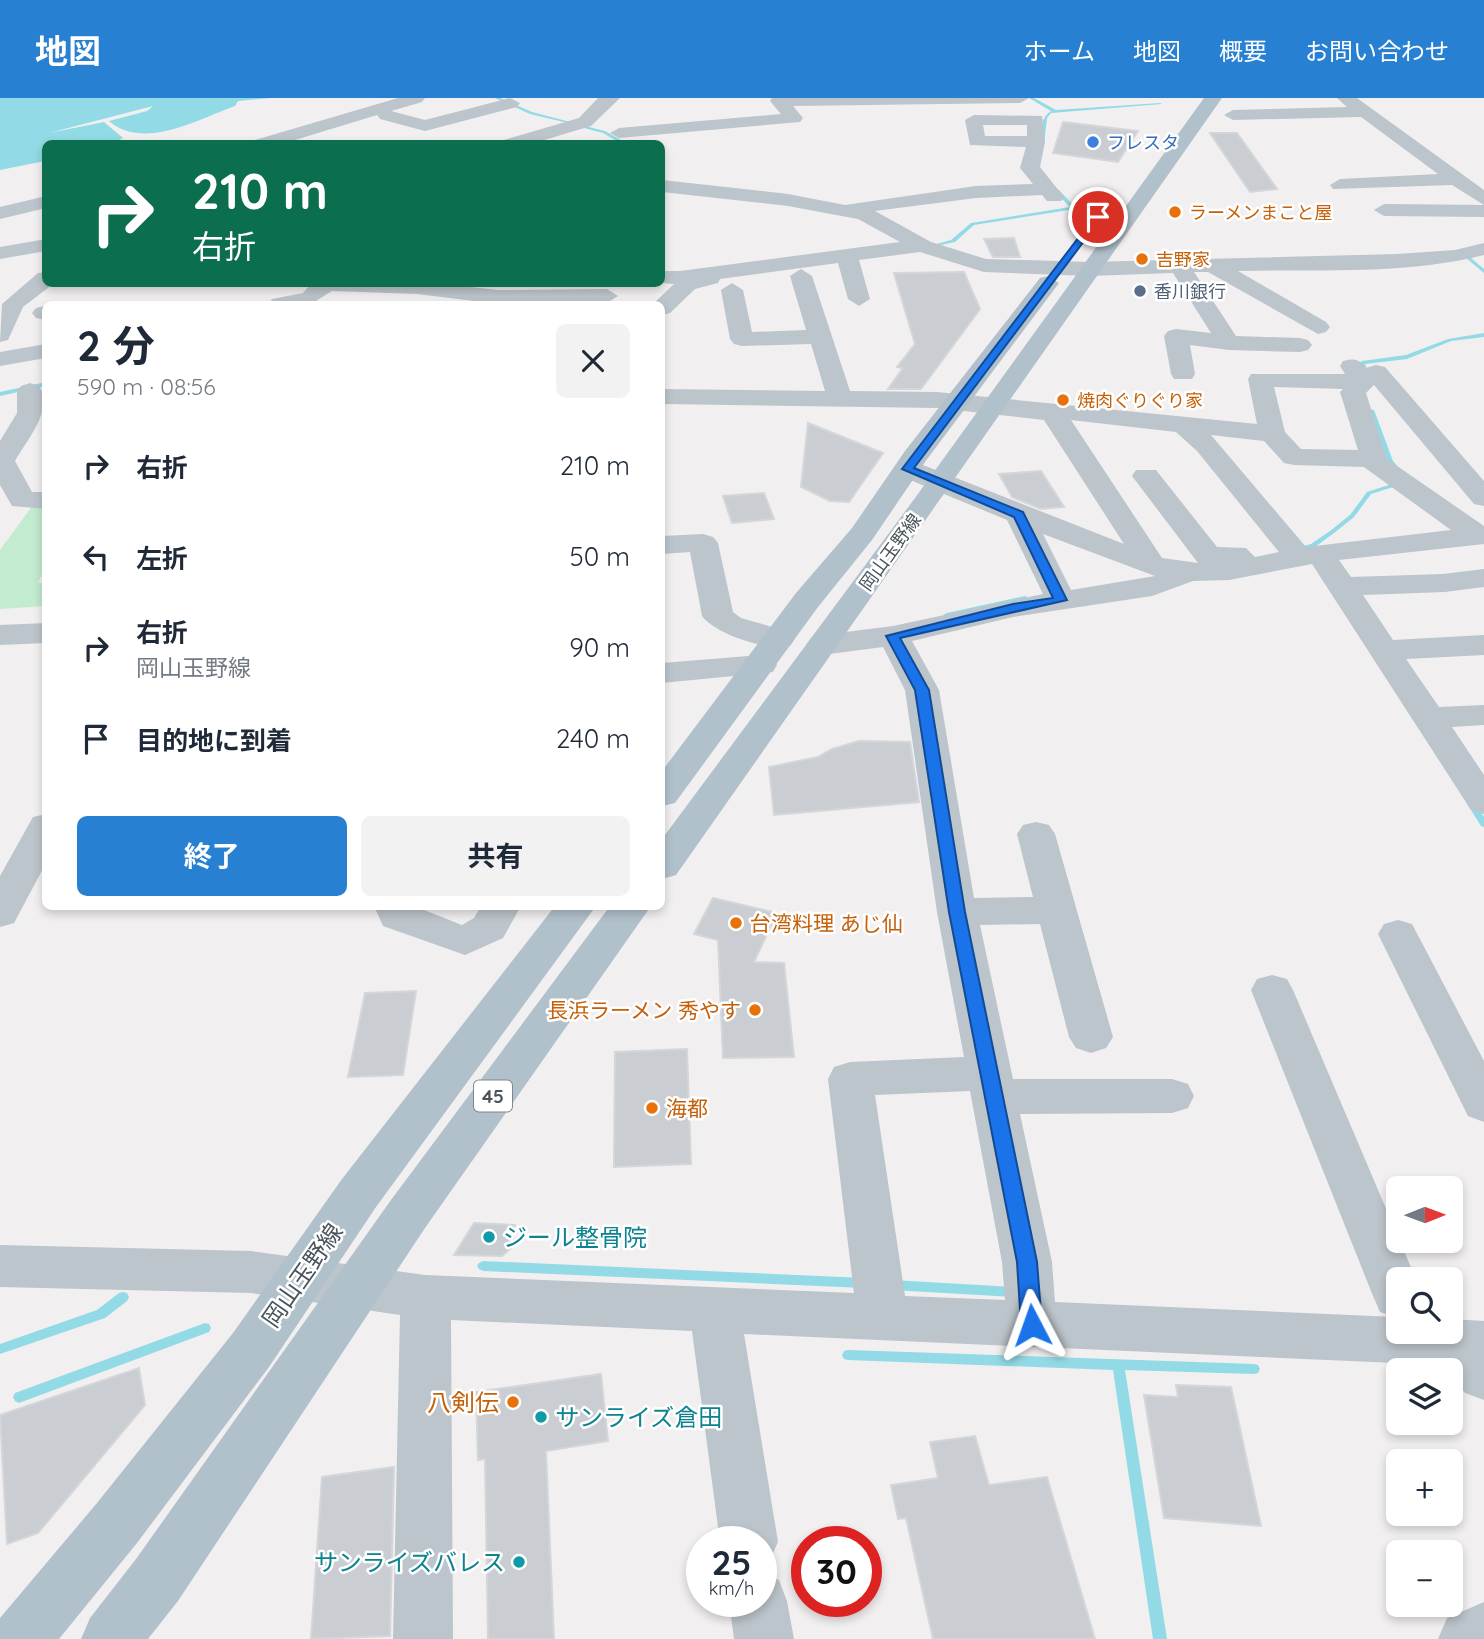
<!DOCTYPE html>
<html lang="ja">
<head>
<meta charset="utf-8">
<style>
  :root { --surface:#fff; --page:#f2f2f3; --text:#1f2937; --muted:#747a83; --accent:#2880d3 }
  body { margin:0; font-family:Quicksand,"Noto Sans JP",sans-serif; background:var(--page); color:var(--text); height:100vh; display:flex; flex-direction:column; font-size:26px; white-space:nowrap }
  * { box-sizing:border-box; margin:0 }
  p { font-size:23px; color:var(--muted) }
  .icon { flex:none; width:38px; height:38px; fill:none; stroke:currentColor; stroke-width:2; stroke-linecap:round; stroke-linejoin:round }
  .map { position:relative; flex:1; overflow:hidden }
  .panel { position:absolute; left:42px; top:203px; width:623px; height:609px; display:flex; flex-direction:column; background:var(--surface); border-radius:10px; box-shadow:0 4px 10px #0003 }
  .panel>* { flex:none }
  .guide { position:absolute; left:42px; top:42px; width:623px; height:147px; border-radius:10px; box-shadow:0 4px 10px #0003; background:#0b6e4f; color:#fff; overflow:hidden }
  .needle { width:46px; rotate:89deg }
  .buttons { position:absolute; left:1386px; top:1078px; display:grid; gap:14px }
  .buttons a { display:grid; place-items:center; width:77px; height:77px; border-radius:10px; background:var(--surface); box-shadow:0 4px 10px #0003; font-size:35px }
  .speed { position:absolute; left:686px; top:1428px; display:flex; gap:14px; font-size:35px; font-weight:700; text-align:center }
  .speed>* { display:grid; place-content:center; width:91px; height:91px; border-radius:50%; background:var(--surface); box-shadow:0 4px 10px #0003; line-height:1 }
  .speed small { font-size:18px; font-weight:400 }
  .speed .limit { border:10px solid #d22; background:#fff; color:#111 }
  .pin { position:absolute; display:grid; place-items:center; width:60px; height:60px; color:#fff; margin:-30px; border:4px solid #fff; border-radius:50%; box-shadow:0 2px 7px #0007 }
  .me { position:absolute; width:77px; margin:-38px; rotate:356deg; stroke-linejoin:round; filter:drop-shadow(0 0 5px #0008) }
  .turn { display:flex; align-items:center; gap:24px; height:147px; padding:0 35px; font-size:32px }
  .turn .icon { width:91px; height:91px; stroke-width:2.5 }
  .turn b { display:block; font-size:49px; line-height:60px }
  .round { display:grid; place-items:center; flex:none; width:74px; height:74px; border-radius:10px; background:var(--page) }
  .overview { display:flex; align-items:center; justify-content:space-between; height:119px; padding:0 35px }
  h1 { font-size:42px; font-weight:700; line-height:52px }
  .primary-button { display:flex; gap:14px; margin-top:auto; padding:14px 35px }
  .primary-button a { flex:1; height:80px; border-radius:10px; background:var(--accent); color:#fff; font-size:28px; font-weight:700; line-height:80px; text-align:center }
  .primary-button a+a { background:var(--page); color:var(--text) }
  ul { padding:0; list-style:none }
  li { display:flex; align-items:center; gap:21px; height:91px; padding:0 35px }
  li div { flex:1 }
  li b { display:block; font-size:26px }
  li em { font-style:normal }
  header { display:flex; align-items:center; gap:42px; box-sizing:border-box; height:98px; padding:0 35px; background:var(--accent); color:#fff }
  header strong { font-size:33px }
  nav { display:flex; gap:38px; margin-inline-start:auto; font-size:24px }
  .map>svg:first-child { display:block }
</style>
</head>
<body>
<header>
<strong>地図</strong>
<nav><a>ホーム</a><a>地図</a><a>概要</a><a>お問い合わせ</a></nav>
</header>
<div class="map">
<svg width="1484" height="1541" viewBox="0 0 1484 1541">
  <rect width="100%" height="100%" fill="#f2eff0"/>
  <!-- green -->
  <polygon fill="#c2ebcf" points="33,407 45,409 45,469 38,485 45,485 45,508 0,511 0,452"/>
  <!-- water -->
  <path fill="#92dae5" d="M0 0H271L238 3 235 8C198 21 144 53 109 23L147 13 153 8 49 35 104 24 123 40 113 45 46 46 45 63 0 72Z"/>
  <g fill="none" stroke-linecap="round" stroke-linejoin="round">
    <!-- stream -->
    <g fill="#92dae5" fill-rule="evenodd">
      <polygon points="495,0 500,0 532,14 570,24 568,25 530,16"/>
      <path d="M1029 0H1034L1056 12 1160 5 1162 6 1051 15 1047 20 1044 46 1042 47 1040 46C1041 33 1040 20 1051 13Z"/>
      <polygon points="585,28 605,33 628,46 622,46 603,35 584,30"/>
      <polygon points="1055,92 1059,92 1075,109 1075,111 974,127 955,144 928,150 926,149 951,142 971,125 1070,109 1055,94"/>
      <polygon points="1484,154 1484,156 1471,160 1484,171 1484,175 1465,159"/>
      <polygon points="1484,235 1484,239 1451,243 1407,261 1365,266 1369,276 1366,278 1363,276 1359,265 1362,263 1406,257 1448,241"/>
      <polygon points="46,284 46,288 0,298 0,294"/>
      <polygon points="1369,311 1374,312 1393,363 1398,369 1397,370 1393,370 1387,363 1368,312"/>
      <polygon points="1401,383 1403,384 1403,386 1371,396 1354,419 1334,435 1315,449 1298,453 1295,451 1296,450 1311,446 1330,433 1350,417 1367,394"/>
      <polygon points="1025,498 1027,499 1027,501 947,519 943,517 947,515"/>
      <polygon points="1470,701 1473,702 1484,719 1484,729 1481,728 1466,704"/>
      <polygon points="483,1163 864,1180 868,1182 870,1185 868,1188 864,1190 483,1173 479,1171 477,1168 479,1165"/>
      <polygon points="892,1182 1014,1189 1018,1190 1020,1194 1018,1198 1014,1199 892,1192 888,1191 886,1187 888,1183"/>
      <polygon points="123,1194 127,1195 129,1199 127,1203 105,1220 0,1256 0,1246 97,1212 119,1195"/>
      <polygon points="205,1225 209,1226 211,1230 209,1234 19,1305 15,1303 13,1299 15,1295"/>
      <polygon points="848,1252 1254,1266 1258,1267 1260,1271 1258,1275 1254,1276 1125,1272 1167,1541 1153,1541 1113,1272 848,1262 844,1261 842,1257 844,1253"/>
    </g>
  </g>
  <!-- building -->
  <g fill="#cacdd1" stroke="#d4d6da" stroke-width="2">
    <polygon points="1063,24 1138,33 1118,64 1053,55"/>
    <polygon points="1210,35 1237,35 1277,91 1250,94"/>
    <polygon points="1014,140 1020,159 993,159 984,141"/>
    <polygon points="964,174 980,211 921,291 888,291 903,270 897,269 915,246 894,175"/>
    <polygon points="808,325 883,355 849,404 830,403 801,389"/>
    <polygon points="1041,373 1064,409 1041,411 1012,399 999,376"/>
    <polygon points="764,395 774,421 732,425 723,398"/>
    <polygon points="859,643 910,644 919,704 774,717 769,669 818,659 832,651"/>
    <polygon points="713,800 777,815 754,864 784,865 794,959 723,960 718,842 694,836"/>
    <polygon points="416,893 403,977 348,979 365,895"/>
    <polygon points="687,951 691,1066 614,1069 615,954"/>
    <polygon points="474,1125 515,1127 511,1150 502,1158 454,1157"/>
    <polygon points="139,1270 145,1307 38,1435 7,1446 0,1317"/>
    <polygon points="601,1276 608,1343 546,1353 554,1541 488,1541 485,1361 478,1362 476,1294"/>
    <polygon points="1176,1287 1231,1289 1261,1428 1164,1420 1144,1297 1178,1299"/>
    <polygon points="975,1338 989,1387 1047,1379 1095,1541 933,1541 906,1420 898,1421 891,1387 938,1380 930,1344"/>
    <polygon points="394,1369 390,1538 311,1541 322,1379"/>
  </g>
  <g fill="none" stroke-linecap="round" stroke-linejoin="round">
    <!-- minor -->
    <g fill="#bcc5cb" fill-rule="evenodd">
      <polygon points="398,0 425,0 422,4 391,13 425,22 510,0 520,5 517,9 425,33 380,21 377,17 282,46 252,46 255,42"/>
      <polygon points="598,0 620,0 591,28 531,46 501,46 504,42 579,20"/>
      <polygon points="772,0 1029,0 1020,5 793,8 803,20 800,24 619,40 610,35 619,30 781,16 770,3"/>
      <polygon points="1337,0 1357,0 1484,92 1484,119 1384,118 1374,112 1384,106 1484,107 1452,87 1333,91 1330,87 1340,81 1438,76 1361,19 1233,22 1224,17 1233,12 1347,9"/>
      <path d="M974 17 1042 18 1045 44 1040 69 1064 99 1061 103H1047L1042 97 976 100 875 113 931 144 986 161 1090 164 1397 156 1455 152 1484 145V157C1405 177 1319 171 1238 173L1326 224 1330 229 1326 234 1318 236 1208 174H1194L1236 238 1300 240 1308 242 1312 247 1308 252 1300 254 1229 252 1190 247 1195 276 1192 281H1174L1171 276 1164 238 1168 233 1176 231 1211 235 1173 175 1090 178 984 174 920 154 859 162 870 201 859 208 848 201 838 165 720 181 718 185 695 191 670 215 662 217V206H653L674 186 662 185V173H680L900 144 858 121 788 108 662 94V82L788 96 845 107 976 88 1033 86 1020 70 1026 49 970 47 965 22ZM983 27H1027V38H985Z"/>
      <polygon points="46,98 46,110 0,121 0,109"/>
      <polygon points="46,141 46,153 0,161 0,149"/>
      <path d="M801 171 812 178 850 293 937 294 1257 326 1248 281 1251 276H1345L1340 268 1343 263C1354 260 1359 261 1366 270L1376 267 1385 269 1484 383V408L1474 406 1374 287 1366 295 1387 361 1484 428V446L1339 462 1351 479 1443 476 1484 471V489L1445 494 1363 497 1393 542 1484 537V557L1406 561 1439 609 1484 607V627L1452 629 1484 677V716L1471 712 1312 466 1229 482 1193 483 1152 498 1013 519 912 543 939 592 974 800 1033 799 1017 736 1023 727 1036 724 1049 727 1055 736 1113 939 1106 950 1091 955 1076 950 1069 939 1040 826 980 827 1013 981H1172L1188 986 1194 998 1188 1010 1172 1015 1020 1016 1052 1164 1055 1204 1395 1219 1380 1214 1373 1198 1251 892 1257 881 1272 877 1287 881 1293 892 1416 1181H1398V1234H1451V1221L1484 1223V1302L1465 1295 1451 1278V1272L1441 1267 744 1236 778 1444 769 1464 761 1467V1444H720L692 1233 451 1222 453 1541H393L400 1217 251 1195 0 1189V1147L251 1153 425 1177 854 1195 828 981 834 969 850 964 964 959 937 814 905 592 883 549 822 557 811 554 806 547 811 540 822 537 893 528 1043 496 1007 422 898 377 894 371 898 365H918L1124 446 1044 322 937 310 662 306V291L825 293 811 246 742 248 734 246 730 241 721 192 732 185 743 192 752 234 806 232 790 178ZM1274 289 1343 291 1340 294 1358 352 1301 351 1285 334ZM1071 322 1176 334 1197 353 1279 454 1255 459 1246 450 1217 449 1156 372H1136L1132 378 1198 465 1162 460ZM1211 337 1264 343 1284 365 1294 367 1364 369 1451 432 1306 449ZM1043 436 1155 478 1071 492ZM970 993 1002 1164 1005 1202 905 1198 875 997Z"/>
      <polygon points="46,174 46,186 53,186 23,209 8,242 0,244 2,206 38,175"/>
      <polygon points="311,186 443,186 498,192 607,191 618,198 607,205 498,206 417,196 332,193 311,206 269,206 272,201 303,195"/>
      <polygon points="44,208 46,222 36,220 32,215 36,210"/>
      <polygon points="46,246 46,260 0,268 0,254"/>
      <path d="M30 285 39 288C55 311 26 343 15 363L32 394H46V411L12 408 0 387V343L17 315V293L21 288Z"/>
      <path d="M703 436 713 439 718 445 733 514 741 520 790 534 795 541 790 548C768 553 716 537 702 518L690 454 662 456V438Z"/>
      <polygon points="46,525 46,545 0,547 0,527"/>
      <polygon points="761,557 773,560 777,567 773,574 662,585 662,565"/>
      <polygon points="46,716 46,765 14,825 0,829 0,778 33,719"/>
      <polygon points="374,808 414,808 462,827 474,820 481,808 521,808 503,840 465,857 383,828"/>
      <polygon points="1398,822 1412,826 1484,963 1484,1024 1468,1018 1378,836 1384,826"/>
      <polygon points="761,1475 779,1482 787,1503 794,1541 734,1541 729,1503 761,1503"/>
      <polygon points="1484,1504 1484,1541 1438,1541 1447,1520"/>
    </g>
    <!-- major -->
    <g fill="#b1c1cc" fill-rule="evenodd">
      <polygon points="1204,0 1222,0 676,777 662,781 662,741 915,400"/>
      <polygon points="1048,178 1059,185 925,364 872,442 818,509 675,705 662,708 662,673 796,495 852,430 905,353 1040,180"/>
      <polygon points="555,808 596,808 376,1109 269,1269 137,1445 59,1541 0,1541 0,1520 97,1405 233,1235 342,1081"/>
      <polygon points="610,808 651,808 425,1130 178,1503 148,1541 81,1541 90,1520 136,1461 391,1102"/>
    </g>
  </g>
  <!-- route -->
  <polygon fill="#1a73e8" stroke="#114b97" stroke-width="2" points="1095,118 1102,119 914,370 1023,414 1067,502 900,540 929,592 965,814 1037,1164 1042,1227 1039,1234 1032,1237 1024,1234 1021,1227 1017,1164 949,814 915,592 886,538 1013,506 1053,500 1014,419 902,371"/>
  <!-- markers -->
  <circle fill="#3f7fe0" stroke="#fff" stroke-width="2.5" cx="1093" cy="44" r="7"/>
  <g fill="#e8710a" stroke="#fff" stroke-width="2.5">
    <circle cx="1175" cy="114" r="7"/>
    <circle cx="1142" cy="161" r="7"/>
    <circle cx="1063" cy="302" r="7"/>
    <circle cx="736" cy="825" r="7"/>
    <circle cx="755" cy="912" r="7"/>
    <circle cx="652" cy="1010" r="7"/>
    <circle cx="513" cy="1304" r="7"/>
  </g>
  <circle fill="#5c6f8a" stroke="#fff" stroke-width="2.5" cx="1140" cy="193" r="7"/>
  <g fill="#0f9aa8" stroke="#fff" stroke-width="2.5">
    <circle cx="489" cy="1139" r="7"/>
    <circle cx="541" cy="1319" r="7"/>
    <circle cx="519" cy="1464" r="7"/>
  </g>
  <g text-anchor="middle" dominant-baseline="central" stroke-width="5" stroke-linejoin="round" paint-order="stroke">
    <!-- far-shop labels -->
    <g font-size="18" fill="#366cbe" stroke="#fff" text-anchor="start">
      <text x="1107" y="44">フレスタ</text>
    </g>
    <!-- far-food labels -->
    <g font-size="18" fill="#c56008" stroke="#fff" text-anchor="start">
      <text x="1189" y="114">ラーメンまこと屋</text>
      <text x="1156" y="161">吉野家</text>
      <text x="1077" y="302">焼肉ぐりぐり家</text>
    </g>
    <!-- far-service labels -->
    <g font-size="18" fill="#4e5e75" stroke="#fff" text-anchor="start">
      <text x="1154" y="193">香川銀行</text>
    </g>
    <!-- far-street labels -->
    <g font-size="18" fill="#49545b" stroke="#fff">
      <text transform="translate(890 454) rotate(-54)">岡山玉野線</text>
    </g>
    <!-- shield labels -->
    <rect fill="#fff" stroke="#80878c" stroke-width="2" x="474" y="982.5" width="38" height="31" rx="5"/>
    <g font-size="19" font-weight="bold" fill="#49545b">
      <text x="493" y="998">45</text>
    </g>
    <!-- food labels -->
    <g font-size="21" fill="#c56008" stroke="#fff" text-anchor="start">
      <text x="750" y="825">台湾料理 あじ仙</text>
      <text x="741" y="912" text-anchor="end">長浜ラーメン 秀やす</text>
      <text x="666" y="1010">海都</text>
    </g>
    <!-- near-culture labels -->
    <g font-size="24" fill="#0d838f" stroke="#fff" text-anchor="start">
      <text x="503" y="1139">ジール整骨院</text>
      <text x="555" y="1319">サンライズ倉田</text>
      <text x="505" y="1464" text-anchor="end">サンライズバレス</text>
    </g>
    <!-- near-street labels -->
    <g font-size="24" fill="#49545b" stroke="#fff">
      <text transform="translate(302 1177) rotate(-55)">岡山玉野線</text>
    </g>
    <!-- near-food labels -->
    <g font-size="24" fill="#c56008" stroke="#fff" text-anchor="end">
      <text x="499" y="1304">八剣伝</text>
    </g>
  </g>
</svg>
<div class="buttons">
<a><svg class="needle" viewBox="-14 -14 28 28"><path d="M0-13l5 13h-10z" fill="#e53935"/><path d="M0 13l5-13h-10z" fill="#747a83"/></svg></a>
<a><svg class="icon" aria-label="search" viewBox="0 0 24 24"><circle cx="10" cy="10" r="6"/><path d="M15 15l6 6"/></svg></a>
<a><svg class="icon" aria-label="layers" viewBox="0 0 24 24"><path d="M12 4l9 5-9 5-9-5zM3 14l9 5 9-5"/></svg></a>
<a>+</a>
<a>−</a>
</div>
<div class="speed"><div>25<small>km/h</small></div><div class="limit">30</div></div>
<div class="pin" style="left:1098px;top:119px;background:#d93025"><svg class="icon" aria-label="arrive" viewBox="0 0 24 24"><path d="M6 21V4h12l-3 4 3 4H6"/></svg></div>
<svg class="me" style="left:1032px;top:1227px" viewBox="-20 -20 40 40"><path d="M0-17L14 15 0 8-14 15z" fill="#1a73e8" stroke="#fff" stroke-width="4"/></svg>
<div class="guide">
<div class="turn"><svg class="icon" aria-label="right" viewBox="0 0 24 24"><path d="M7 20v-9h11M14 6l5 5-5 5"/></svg><div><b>210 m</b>右折</div></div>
</div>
<section class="panel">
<div class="overview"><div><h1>2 分</h1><p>590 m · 08:56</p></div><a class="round"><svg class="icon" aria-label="close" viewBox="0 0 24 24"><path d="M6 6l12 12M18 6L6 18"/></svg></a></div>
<ul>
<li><svg class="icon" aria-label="right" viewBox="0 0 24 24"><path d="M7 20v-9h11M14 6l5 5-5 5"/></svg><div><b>右折</b></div><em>210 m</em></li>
<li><svg class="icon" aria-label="left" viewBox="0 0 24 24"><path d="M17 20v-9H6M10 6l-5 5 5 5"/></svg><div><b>左折</b></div><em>50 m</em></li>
<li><svg class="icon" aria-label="right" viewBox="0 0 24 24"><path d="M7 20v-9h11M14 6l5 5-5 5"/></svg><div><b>右折</b><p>岡山玉野線</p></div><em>90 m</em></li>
<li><svg class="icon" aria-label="arrive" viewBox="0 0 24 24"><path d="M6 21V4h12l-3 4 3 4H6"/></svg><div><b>目的地に到着</b></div><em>240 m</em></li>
</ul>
<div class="primary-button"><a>終了</a><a>共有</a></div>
</section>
</div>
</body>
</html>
